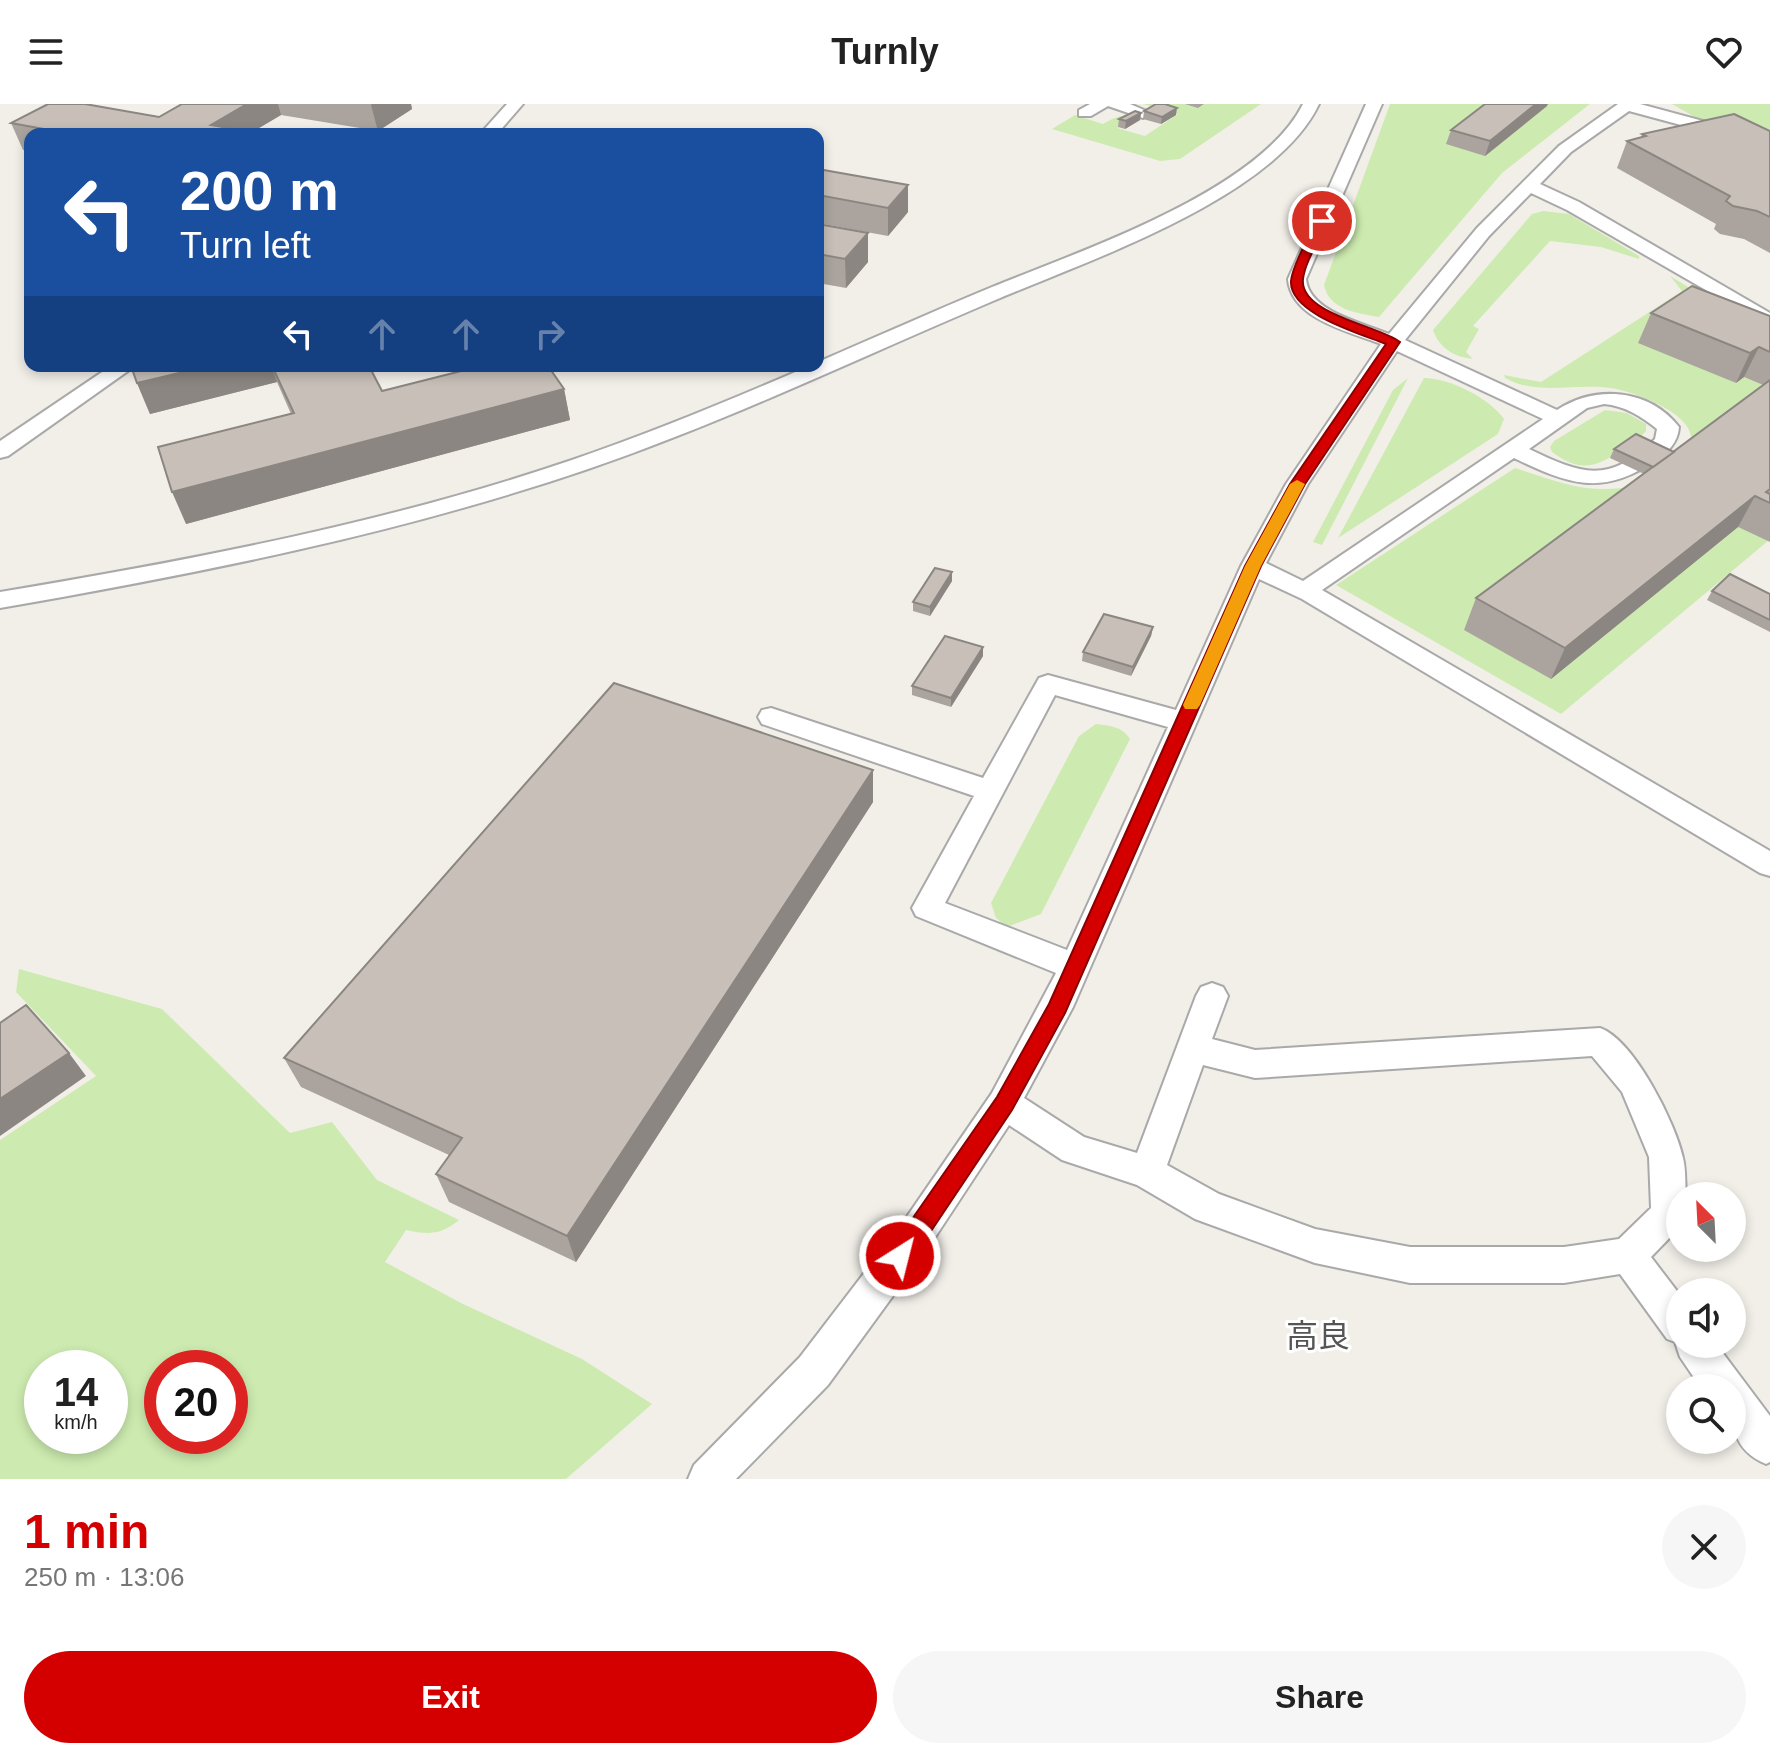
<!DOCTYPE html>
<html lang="en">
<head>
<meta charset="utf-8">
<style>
  :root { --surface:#fff; --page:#f6f6f6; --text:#222; --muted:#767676; --accent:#d40000 }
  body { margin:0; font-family:Arial,"Noto Sans JP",sans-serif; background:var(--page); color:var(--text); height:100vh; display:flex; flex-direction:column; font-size:30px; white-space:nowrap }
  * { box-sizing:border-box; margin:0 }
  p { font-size:26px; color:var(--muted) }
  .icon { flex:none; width:44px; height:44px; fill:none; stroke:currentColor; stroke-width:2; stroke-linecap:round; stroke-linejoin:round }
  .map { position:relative; height:1375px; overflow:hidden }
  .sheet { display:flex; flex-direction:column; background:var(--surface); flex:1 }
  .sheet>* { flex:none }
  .top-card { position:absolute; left:24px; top:24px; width:800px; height:244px; border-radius:16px; box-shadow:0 4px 12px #0003; background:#1a4fa0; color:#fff; overflow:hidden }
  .needle { width:52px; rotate:336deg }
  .buttons { position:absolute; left:1666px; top:1078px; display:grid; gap:16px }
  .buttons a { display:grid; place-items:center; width:80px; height:80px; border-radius:50%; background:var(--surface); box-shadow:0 4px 12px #0003; font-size:40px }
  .speed { position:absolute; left:24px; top:1246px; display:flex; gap:16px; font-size:40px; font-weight:700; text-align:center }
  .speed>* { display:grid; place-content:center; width:104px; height:104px; border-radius:50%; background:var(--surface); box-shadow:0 4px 12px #0003; line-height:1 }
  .speed small { font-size:20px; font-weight:400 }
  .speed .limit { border:12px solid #d22; background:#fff; color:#111 }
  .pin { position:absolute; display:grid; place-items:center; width:68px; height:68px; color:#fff; margin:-34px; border:4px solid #fff; border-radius:50%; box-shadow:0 2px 8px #0007 }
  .me { position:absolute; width:88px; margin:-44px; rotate:36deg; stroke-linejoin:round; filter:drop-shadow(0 0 6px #0008) }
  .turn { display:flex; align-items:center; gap:28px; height:168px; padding:0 24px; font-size:36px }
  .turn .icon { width:104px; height:104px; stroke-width:2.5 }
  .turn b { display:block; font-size:56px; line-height:68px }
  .lanes { display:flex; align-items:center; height:76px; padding:0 24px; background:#0003; justify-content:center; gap:40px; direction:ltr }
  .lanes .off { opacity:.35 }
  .round { display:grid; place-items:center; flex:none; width:84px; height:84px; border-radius:42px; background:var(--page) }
  .head { display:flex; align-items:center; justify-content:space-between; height:136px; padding:0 24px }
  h1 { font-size:48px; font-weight:700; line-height:60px; color:var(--accent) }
  .cta { display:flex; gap:16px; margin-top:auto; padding:16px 24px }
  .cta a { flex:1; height:92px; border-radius:48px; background:var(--accent); color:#fff; font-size:32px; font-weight:700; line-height:92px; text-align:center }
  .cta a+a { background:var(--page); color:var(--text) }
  header { display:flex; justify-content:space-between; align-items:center; height:104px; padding:0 24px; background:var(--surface); font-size:36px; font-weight:700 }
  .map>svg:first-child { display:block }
</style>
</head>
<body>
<header><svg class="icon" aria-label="menu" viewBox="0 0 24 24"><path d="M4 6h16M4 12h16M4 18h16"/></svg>Turnly<svg class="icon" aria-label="heart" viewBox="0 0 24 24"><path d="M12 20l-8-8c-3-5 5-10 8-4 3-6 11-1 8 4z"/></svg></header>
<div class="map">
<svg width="1770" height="1375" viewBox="0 0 1770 1375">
  <rect width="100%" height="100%" fill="#f2efe9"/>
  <!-- grass -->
  <g fill="#cdebb0" fill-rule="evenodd">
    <path d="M1143 0H1261L1180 55 1160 57 1052 25 1075 11 1103 20C1114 14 1122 9 1135 13L1117 24 1145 32 1178 10Z"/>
    <path d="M1390 0H1590L1502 69 1379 213C1357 209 1329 206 1324 181Z"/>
    <polygon points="1672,0 1770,0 1770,34 1700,16"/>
    <path d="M1543 107 1569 110 1639 152V155L1601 143 1550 137 1473 222 1479 225 1466 248 1473 255C1454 253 1439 244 1433 226L1532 110Z"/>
    <path d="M1670 172 1770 232 1639 238 1736 279 1744 273 1770 284 1686 346C1688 342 1691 339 1691 335 1693 309 1630 286 1610 284 1575 279 1537 292 1505 274L1504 271 1541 278 1682 187Z"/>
    <polygon points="1408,274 1322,441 1313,438 1393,286"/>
    <path d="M1424 274C1450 274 1489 294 1504 315L1498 330 1338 434Z"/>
    <path d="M1605 306 1627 309 1646 320V327C1640 334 1634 337 1627 342 1598 363 1582 370 1552 348L1550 343 1554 337Z"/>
    <path d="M1515 364C1562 379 1590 392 1640 381L1551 575 1738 423 1768 437 1561 610 1336 481Z"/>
    <path d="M1096 620C1110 622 1122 622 1130 635L1041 810 1007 823 996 814 991 799 1079 632Z"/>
    <path d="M19 865 162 905 290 1029 332 1018 377 1076 459 1116C441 1131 428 1131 406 1126L385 1158 461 1199 582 1255 652 1300 566 1375H0V1036L96 972 16 888ZM42 1264H110V1332H42ZM162 1264H230V1332H162Z"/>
  </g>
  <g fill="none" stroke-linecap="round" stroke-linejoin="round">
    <defs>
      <g id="lane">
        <polygon points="507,0 523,0 497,30 480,30"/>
        <polygon points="1090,0 1130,0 1151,9 1143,14 1108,2 1091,12 1079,12 1079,6"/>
        <path d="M1303 0H1319C1274 95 1086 157 993 197 858 254 726 318 588 365 398 430 197 470 0 504V488C192 456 387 419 572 356 653 328 731 296 809 262H818V258C876 233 934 207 992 183 1080 147 1260 87 1303 0Z"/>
        <path d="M1366 0H1382L1306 175C1309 208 1363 219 1389 230L1477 124 1559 42 1618 0H1640L1770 35V45L1629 7 1571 48 1540 80 1579 98 1770 209V223L1567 106 1531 89 1489 132 1405 236 1557 306C1595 281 1649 284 1679 323 1678 339 1667 349 1655 357 1601 393 1568 380 1514 354L1322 486 1770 747V772L1760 769 1302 495 1259 475 1073 903 1024 994 1084 1033 1137 1049 1196 892 1201 883 1212 879 1223 883 1228 892 1212 935 1255 946 1600 924C1634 936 1676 1020 1683 1054 1686 1066 1685 1080 1686 1092H1680V1123L1651 1153 1680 1191V1240H1716L1770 1312V1358L1766 1360C1730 1345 1732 1317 1732 1284H1701L1680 1253 1675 1238 1667 1235 1620 1170 1564 1179H1410L1315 1159 1195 1115 1137 1081 1062 1056 1009 1021 930 1141 828 1281 736 1375H688L694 1361 800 1253 904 1117 992 989 1056 869 916 812 912 804 974 692 762 620 758 613 762 606 771 604 983 674 1039 574 1048 571 1176 606 1241 462 1286 380 1381 240C1350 228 1291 215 1288 175ZM1397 247 1543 315 1303 477 1266 459 1308 380ZM1604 300C1625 302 1641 312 1657 325L1655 335C1608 381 1581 370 1529 345L1587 304ZM1055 591 1168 623 1067 846 945 799ZM1592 952 1622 988 1649 1053 1651 1104 1619 1135 1564 1143H1410L1315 1125 1219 1090 1167 1061 1203 961 1255 974Z"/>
        <polygon points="111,262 135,262 8,352 0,354 0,337"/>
      </g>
    </defs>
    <!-- lane casing -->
    <use href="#lane" stroke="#a9a9a9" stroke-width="4"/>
    <!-- lane -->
    <use href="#lane" fill="#fff" fill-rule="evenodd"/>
  </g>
  <!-- wall -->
  <g fill="#aba49e">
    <polygon points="182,0 411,0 412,5 378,27 281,11 252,28 261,30 30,30 30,47 23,46 11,19 159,13"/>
    <polygon points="1185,0 1204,0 1198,4"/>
    <polygon points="1547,2 1485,52 1446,40 1451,26"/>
    <polygon points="1144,7 1176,11 1161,20 1143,15"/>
    <polygon points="1141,9 1140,16 1125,25 1118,23 1119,15"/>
    <polygon points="1770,27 1770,149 1744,135 1720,130 1714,125 1716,120 1617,64 1627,37 1641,34 1642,30"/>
    <polygon points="818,65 908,108 888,132 818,119"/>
    <polygon points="818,120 868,158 846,184 818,179"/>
    <polygon points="1651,209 1770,212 1770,438 1738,423 1551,575 1464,526 1476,494 1644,370 1610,354 1614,345 1674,348 1763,281 1744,273 1736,279 1638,239"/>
    <polygon points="131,262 369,262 382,287 564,285 570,316 186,420 291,310 277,278 150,310 137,279"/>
    <polygon points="952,468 952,477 930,512 913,507 913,498"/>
    <polygon points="1712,487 1770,490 1770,528 1707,496"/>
    <polygon points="1153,523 1151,532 1131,572 1082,557 1083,548"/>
    <polygon points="983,543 983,552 951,603 912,591 912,582"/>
    <polygon points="873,698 576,1158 449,1098 436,1070 449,1051 301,983 284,954"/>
  </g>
  <!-- shaded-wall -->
  <g fill="#8b8681">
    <polygon points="247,0 278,0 281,11 249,30 211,21"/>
    <polygon points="372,0 411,0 412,5 378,27 371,1"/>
    <polygon points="1536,0 1548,0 1547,2 1485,52 1490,37"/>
    <polygon points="1177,4 1176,11 1161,20 1162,13"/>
    <polygon points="1141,9 1140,16 1125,25 1126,17"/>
    <polygon points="908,81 908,108 888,132 888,104"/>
    <polygon points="868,129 868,158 846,184 845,155"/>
    <polygon points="1759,243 1744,273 1736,279 1750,249"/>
    <polygon points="209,262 271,262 277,278 150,310 137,279"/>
    <polygon points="564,285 570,316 186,420 172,388"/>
    <polygon points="1755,392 1738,423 1551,575 1565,544"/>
    <polygon points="952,468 952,477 930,512 930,503"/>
    <polygon points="1153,523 1151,532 1131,572 1133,563"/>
    <polygon points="983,543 983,552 951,603 951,594"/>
    <polygon points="873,666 873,698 576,1158 567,1132"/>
    <polygon points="69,949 86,972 0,1032 0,995"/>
  </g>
  <!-- building -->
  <g fill="#c7bfb8" stroke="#8b8681" stroke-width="2">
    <polygon points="48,0 85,0 159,13 182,0 247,0 211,21 261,30 71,30 11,19"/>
    <polygon points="1156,0 1165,0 1177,4 1162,13 1144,7"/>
    <polygon points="1485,0 1536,0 1490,37 1451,26"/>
    <polygon points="1135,7 1141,9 1126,17 1119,15"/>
    <polygon points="1734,10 1770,27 1770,113 1757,107 1733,102 1726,97 1730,92 1627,37 1646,32 1642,30"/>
    <polygon points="818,65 908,81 888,104 818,91"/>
    <polygon points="818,120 868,129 845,155 818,150"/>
    <polygon points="1692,182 1770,212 1770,248 1759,243 1750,249 1651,209"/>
    <polygon points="131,262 209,262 137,279"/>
    <polygon points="272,262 369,262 382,287 481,262 548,262 564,285 172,388 158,343 294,309"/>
    <polygon points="1770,276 1770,385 1766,388 1770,390 1770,399 1755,392 1565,544 1476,494"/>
    <polygon points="1636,330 1674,348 1653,363 1614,345"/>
    <polygon points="935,464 952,468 930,503 913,498"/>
    <polygon points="1730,470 1770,490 1770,516 1712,487"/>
    <polygon points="1104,510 1153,523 1133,563 1083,548"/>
    <polygon points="945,532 983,543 951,594 912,582"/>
    <polygon points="614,579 873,666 567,1132 436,1070 462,1034 284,954"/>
    <polygon points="26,901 69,949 0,995 0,919"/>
  </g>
  <!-- route -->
  <path fill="#d40000" stroke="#8a0000" stroke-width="2" d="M1318 114 1328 117C1321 134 1305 157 1303 175 1299 210 1380 222 1400 238L1305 380 1261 462 1065 909 1012 1006 909 1160 900 1163 892 1160 888 1152 892 1144 997 993 1049 900 1245 462 1290 380 1386 240C1362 230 1289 210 1291 177 1292 162 1311 128 1318 114Z"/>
  <!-- slow -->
  <polygon fill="#f59e0b" points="1297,376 1305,380 1261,462 1200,601 1197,605 1185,605 1183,601 1245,462 1290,380"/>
  <g text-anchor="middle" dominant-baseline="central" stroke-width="6" stroke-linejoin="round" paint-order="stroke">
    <!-- near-quarter labels -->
    <g font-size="32" fill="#555" stroke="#fff">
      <text x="1318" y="1232">高良</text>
    </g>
  </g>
</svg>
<div class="buttons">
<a><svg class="needle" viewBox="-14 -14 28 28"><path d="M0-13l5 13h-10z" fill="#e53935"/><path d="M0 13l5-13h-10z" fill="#767676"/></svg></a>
<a><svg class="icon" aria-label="sound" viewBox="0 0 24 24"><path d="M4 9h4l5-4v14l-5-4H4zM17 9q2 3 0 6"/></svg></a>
<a><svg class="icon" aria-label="search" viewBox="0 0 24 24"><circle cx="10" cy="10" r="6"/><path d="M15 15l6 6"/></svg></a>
</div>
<div class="speed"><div>14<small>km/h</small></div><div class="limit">20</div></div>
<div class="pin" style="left:1322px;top:117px;background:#d93025"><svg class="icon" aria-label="arrive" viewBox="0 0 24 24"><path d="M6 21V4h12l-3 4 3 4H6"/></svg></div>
<svg class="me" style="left:900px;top:1152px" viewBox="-20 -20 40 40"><circle r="17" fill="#d40000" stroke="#fff" stroke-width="3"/><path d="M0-11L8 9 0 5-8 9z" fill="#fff"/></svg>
<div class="top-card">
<div class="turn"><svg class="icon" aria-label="left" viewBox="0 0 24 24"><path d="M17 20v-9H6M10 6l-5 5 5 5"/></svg><div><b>200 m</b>Turn left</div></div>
<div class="lanes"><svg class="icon" aria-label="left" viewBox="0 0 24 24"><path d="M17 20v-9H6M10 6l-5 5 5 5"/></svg><svg class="icon off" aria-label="ahead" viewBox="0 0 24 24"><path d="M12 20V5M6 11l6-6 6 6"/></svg><svg class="icon off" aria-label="ahead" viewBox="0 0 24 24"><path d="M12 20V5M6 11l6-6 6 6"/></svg><svg class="icon off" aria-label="right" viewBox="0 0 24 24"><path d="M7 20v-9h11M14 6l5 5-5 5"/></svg></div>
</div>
</div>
<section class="sheet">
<div class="head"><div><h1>1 min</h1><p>250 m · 13:06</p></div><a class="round"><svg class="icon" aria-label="close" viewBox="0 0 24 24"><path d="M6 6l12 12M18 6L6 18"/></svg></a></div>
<div class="cta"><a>Exit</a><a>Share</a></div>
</section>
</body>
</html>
